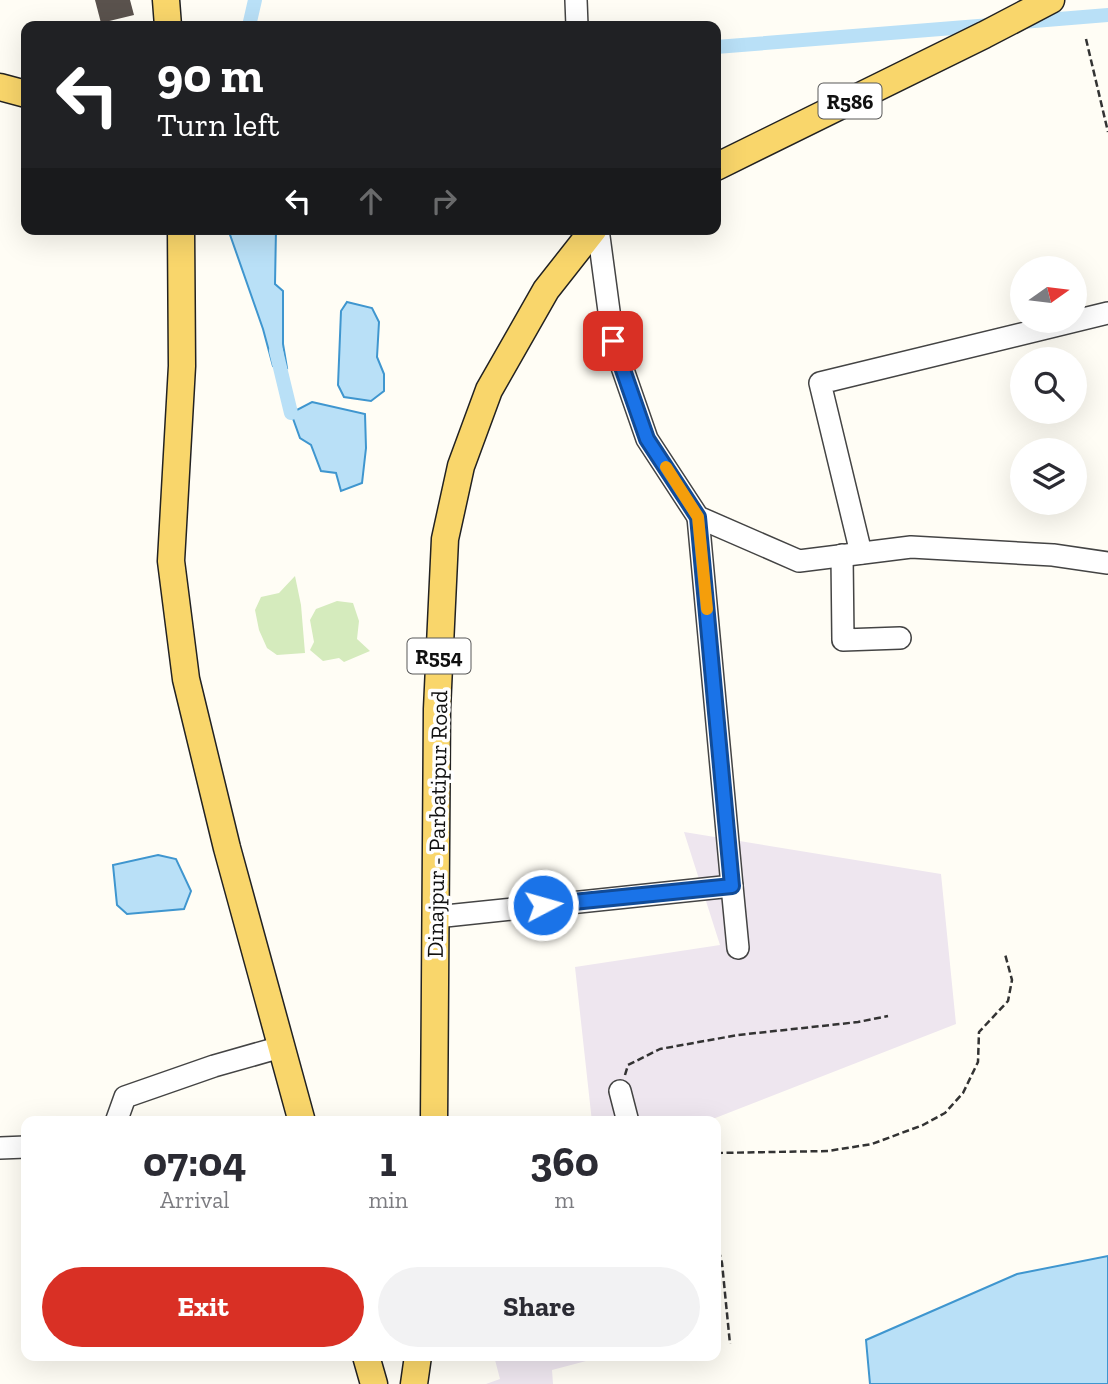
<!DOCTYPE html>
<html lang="en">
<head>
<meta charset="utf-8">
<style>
  :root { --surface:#fff; --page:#f2f2f3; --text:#2b2b33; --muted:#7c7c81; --accent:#d93025 }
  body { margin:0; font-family:"Zilla Slab",serif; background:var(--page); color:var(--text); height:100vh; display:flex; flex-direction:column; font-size:26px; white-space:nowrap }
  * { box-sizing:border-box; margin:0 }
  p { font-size:23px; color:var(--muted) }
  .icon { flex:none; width:38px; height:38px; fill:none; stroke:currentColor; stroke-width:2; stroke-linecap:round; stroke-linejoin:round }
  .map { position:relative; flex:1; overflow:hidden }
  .details { position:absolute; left:21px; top:1116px; width:700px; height:245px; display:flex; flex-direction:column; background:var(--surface); border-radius:14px; box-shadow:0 7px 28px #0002 }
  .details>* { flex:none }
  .top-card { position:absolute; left:21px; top:21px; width:700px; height:214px; border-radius:14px; box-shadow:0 7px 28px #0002; background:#202124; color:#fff; overflow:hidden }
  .needle { width:46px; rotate:76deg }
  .controls { position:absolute; left:1010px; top:256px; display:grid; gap:14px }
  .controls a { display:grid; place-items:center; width:77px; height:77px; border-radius:50%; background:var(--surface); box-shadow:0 7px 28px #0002; font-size:35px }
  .pin { position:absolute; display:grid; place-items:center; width:60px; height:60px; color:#fff; margin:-30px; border-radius:14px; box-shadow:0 4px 10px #0006 }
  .me { position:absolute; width:77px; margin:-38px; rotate:84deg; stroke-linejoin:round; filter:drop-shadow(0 0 5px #0008) }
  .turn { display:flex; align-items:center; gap:24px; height:147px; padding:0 21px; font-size:32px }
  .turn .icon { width:91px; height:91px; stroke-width:2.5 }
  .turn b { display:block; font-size:49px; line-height:60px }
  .lanes { display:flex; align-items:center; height:66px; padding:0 21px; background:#0003; justify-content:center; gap:35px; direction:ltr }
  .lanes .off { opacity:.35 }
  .eta { display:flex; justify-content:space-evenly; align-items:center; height:119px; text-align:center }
  .eta b { font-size:42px; font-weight:700; line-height:49px }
  .button { display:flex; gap:14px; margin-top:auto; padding:14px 21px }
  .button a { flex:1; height:80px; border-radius:42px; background:var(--accent); color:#fff; font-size:28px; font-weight:700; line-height:80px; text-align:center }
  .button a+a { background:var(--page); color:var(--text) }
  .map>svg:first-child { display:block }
</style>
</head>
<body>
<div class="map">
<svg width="1108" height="1384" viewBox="0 0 1108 1384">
  <rect width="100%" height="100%" fill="#fffdf5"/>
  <!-- industrial -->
  <g fill="#eee6ef">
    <polygon points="684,832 941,874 956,1024 705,1122 592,1122 575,967 720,945"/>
    <polygon points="494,1356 605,1356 552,1370 553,1384 486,1384 500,1379"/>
  </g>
  <!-- green -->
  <g fill="#d5ebbd">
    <polygon points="295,576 301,605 305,653 277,655 267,648 259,630 255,610 261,597 279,593"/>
    <polygon points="337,601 353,603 359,621 357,639 370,651 344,662 339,658 323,661 310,650 314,642 310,620 316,609"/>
  </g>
  <!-- water -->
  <g fill="#b9e0f7" stroke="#3f96cf" stroke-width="2">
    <polygon points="228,229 276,229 275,284 283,291 283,344 287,368 273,366 263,329"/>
    <polygon points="347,302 372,308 379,322 377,357 384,374 384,391 371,401 344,397 338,385 341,311"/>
    <polygon points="312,402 365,414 366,448 362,483 341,491 336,473 321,471 311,445 300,438 291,413"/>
    <polygon points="158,855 176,859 191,891 184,909 127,914 117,905 113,865"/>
    <polygon points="1108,1256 1108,1384 870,1384 866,1340 1017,1274"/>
  </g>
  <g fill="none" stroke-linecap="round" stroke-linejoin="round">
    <!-- canal -->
    <g stroke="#b9e0f7" stroke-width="14">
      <polyline points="1022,22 1108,15"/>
      <polyline points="249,26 255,0"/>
      <polyline points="716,47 991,25"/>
      <polyline points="276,351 291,413"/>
    </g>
  </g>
  <!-- building -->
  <polygon fill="#5a524d" points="95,0 130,0 134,15 101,23"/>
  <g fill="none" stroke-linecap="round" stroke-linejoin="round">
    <defs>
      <g id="minor">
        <polyline points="576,0 577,26"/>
        <polyline points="598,229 613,341 647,439 698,517 799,561 911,547 1053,555 1108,563"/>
        <polyline points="861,553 820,383 1108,313"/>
        <polyline points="842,555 843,640 900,638"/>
        <polyline points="732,886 738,948"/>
        <polyline points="436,917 732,886 698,517"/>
        <polyline points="620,1091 628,1122"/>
        <polyline points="116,1122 125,1097 214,1066 281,1047"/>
        <polyline points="0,1148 26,1147"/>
      </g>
      <g id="major">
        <polyline points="166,0 168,26"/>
        <polyline points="0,87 26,94"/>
        <polyline points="716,167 984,35 1051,0"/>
        <polyline points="181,229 182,366 171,561 186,679 227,848 302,1122"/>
        <polyline points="434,1122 437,709 445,539 461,466 489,390 546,290 594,229"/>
        <polyline points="366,1356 374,1384"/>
        <polyline points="414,1384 418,1356"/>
      </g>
    </defs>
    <!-- minor casing -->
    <use href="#minor" stroke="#444" stroke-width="24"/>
    <!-- major casing -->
    <use href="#major" stroke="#222" stroke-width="29"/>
    <!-- path -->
    <g stroke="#333" stroke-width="2.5" stroke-dasharray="7 3.5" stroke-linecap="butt">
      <polyline points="1086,39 1108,132"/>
      <polyline points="625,1075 628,1065 660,1049 738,1035 858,1022 888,1016"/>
      <polyline points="716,1153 828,1151 872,1144 923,1125 945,1113 963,1093 978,1062 979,1032 1008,1001 1012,980 1005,954"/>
      <polyline points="716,1240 722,1263 730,1344"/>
    </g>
    <!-- minor -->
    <use href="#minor" stroke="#fff" stroke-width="21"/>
    <!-- major -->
    <use href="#major" stroke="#f9d66b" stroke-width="26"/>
  </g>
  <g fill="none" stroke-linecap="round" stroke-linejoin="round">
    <defs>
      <polyline id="route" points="543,905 732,886 698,517 647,439 613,341"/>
    </defs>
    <!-- route casing -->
    <use href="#route" stroke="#114b97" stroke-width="18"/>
    <!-- route -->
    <use href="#route" stroke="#1a73e8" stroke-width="12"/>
    <!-- slow -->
    <polyline stroke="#f59e0b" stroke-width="12" points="666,467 698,517 707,609"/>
  </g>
  <g text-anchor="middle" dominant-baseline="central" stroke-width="7" stroke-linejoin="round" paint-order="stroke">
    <!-- shield labels -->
    <g fill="#fff" stroke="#585858" stroke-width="2">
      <rect x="818.5" y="83.5" width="63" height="35" rx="5"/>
      <rect x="407.5" y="638.5" width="63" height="35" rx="5"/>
    </g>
    <g font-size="21" font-weight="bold" fill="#111">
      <text x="850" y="101">R586</text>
      <text x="439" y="656">R554</text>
    </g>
    <!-- street labels -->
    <g font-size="23" fill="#111" stroke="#fff">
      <text transform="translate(437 824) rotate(-89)">Dinajpur - Parbatipur Road</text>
    </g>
  </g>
</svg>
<div class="controls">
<a><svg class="needle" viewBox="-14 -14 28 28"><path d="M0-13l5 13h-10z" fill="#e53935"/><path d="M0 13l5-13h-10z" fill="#7c7c81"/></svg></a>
<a><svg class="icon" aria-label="search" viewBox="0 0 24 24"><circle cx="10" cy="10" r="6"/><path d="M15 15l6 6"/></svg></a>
<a><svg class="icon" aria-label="layers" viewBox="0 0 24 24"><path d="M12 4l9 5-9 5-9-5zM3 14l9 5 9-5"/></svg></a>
</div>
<div class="pin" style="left:613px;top:341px;background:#d93025"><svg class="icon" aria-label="arrive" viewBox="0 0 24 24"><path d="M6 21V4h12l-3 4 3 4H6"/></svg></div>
<svg class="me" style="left:543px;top:905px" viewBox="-20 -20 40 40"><circle r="17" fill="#1a73e8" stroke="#fff" stroke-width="3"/><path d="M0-11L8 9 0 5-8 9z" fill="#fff"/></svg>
<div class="top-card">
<div class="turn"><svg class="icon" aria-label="left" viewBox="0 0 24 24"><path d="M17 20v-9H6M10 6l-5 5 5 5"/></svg><div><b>90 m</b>Turn left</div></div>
<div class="lanes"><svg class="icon" aria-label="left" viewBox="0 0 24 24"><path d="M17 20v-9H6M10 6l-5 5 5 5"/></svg><svg class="icon off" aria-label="ahead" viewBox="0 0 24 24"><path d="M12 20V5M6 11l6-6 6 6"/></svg><svg class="icon off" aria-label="right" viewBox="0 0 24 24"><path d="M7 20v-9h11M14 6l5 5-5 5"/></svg></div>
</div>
<section class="details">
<div class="eta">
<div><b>07:04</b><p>Arrival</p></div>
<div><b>1</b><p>min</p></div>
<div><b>360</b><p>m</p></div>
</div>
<div class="button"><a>Exit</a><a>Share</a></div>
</section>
</div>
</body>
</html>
